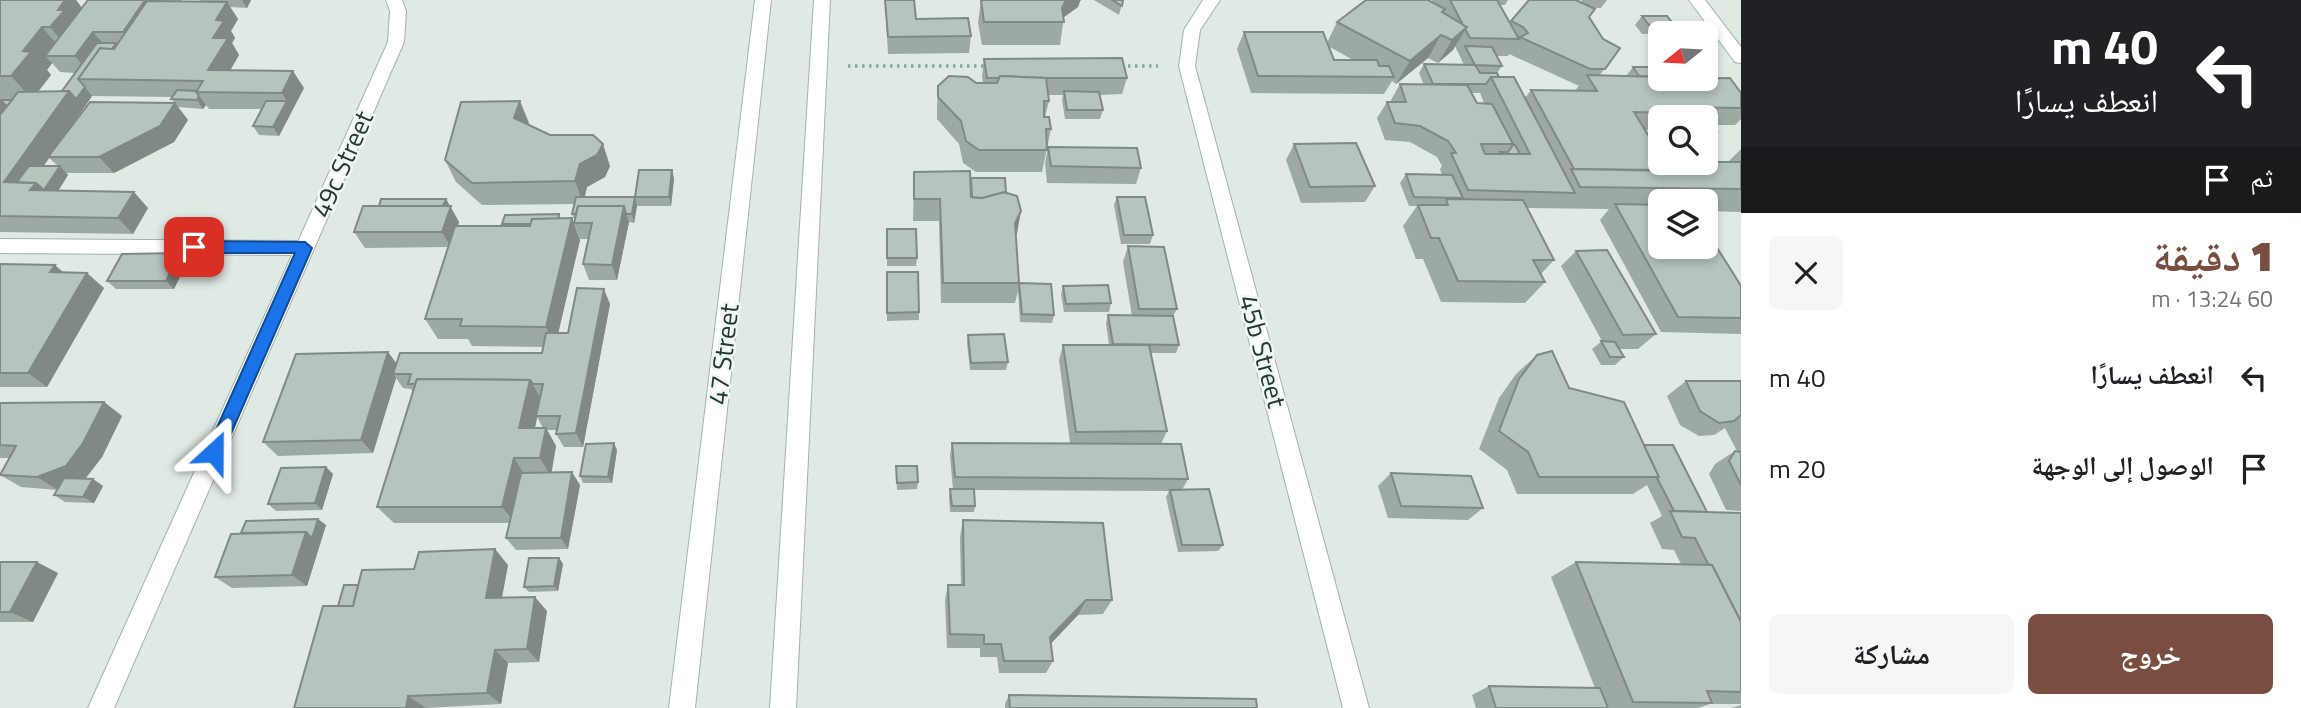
<!DOCTYPE html>
<html lang="ar">
<head>
<meta charset="utf-8">
<style>
  :root { --surface:#fff; --page:#f6f6f6; --text:#202124; --muted:#757577; --accent:#794d40 }
  body { margin:0; font-family:"Titillium Web","Noto Naskh Arabic",sans-serif; background:var(--page); color:var(--text); direction:rtl; height:100vh; display:flex; flex-direction:column; font-size:26px; white-space:nowrap }
  * { box-sizing:border-box; margin:0 }
  p { font-size:23px; color:var(--muted) }
  .icon { flex:none; width:38px; height:38px; fill:none; stroke:currentColor; stroke-width:2; stroke-linecap:round; stroke-linejoin:round }
  .map { position:relative; flex:1; overflow:hidden; direction:ltr }
  .details { display:flex; flex-direction:column; background:var(--surface); width:560px }
  .details>* { flex:none }
  .hud { background:#202124; color:#fff; overflow:hidden }
  .needle { width:46px; rotate:252deg }
  .fabs { position:absolute; left:1648px; top:21px; display:grid; gap:14px }
  .fabs a { display:grid; place-items:center; width:70px; height:70px; border-radius:10px; background:var(--surface); box-shadow:0 4px 10px #0003; font-size:35px }
  .pin { position:absolute; display:grid; place-items:center; width:60px; height:60px; color:#fff; margin:-30px; border-radius:14px; box-shadow:0 4px 10px #0006 }
  .me { position:absolute; width:77px; margin:-38px; rotate:24deg; stroke-linejoin:round; filter:drop-shadow(0 0 5px #0008) }
  .turn { display:flex; align-items:center; gap:24px; height:147px; padding:0 28px; font-size:32px }
  .turn .icon { width:91px; height:91px; stroke-width:2.5 }
  .turn b { display:block; font-size:49px; line-height:60px }
  .then { display:flex; align-items:center; height:66px; padding:0 28px; background:#0003; gap:14px; font-size:26px }
  .round { display:grid; place-items:center; flex:none; width:74px; height:74px; border-radius:10px; background:var(--page) }
  .summary { display:flex; align-items:center; justify-content:space-between; height:119px; padding:0 28px }
  h1 { font-size:42px; font-weight:800; line-height:52px; color:var(--accent) }
  .action { display:flex; gap:14px; margin-top:auto; padding:14px 28px }
  .action a { flex:1; height:80px; border-radius:10px; background:var(--accent); color:#fff; font-size:28px; font-weight:800; line-height:80px; text-align:center }
  .action a+a { background:var(--page); color:var(--text) }
  ul { padding:0; list-style:none }
  li { display:flex; align-items:center; gap:21px; height:91px; padding:0 28px }
  li div { flex:1 }
  li b { display:block; font-size:26px }
  li em { font-style:normal }
  main { display:flex; flex:1; min-height:0 }
  .map>svg:first-child { display:block }
</style>
</head>
<body>
<main>
<section class="details">
<div class="hud">
<div class="turn"><svg class="icon" aria-label="left" viewBox="0 0 24 24"><path d="M17 20v-9H6M10 6l-5 5 5 5"/></svg><div><b>40 m</b>انعطف يسارًا</div></div>
<div class="then">ثم<svg class="icon" aria-label="arrive" viewBox="0 0 24 24"><path d="M6 21V4h12l-3 4 3 4H6"/></svg></div>
</div>
<div class="summary"><div><h1>1 دقيقة</h1><p>60 m · 13:24</p></div><a class="round"><svg class="icon" aria-label="close" viewBox="0 0 24 24"><path d="M6 6l12 12M18 6L6 18"/></svg></a></div>
<ul>
<li><svg class="icon" aria-label="left" viewBox="0 0 24 24"><path d="M17 20v-9H6M10 6l-5 5 5 5"/></svg><div><b>انعطف يسارًا</b></div><em>40 m</em></li>
<li><svg class="icon" aria-label="arrive" viewBox="0 0 24 24"><path d="M6 21V4h12l-3 4 3 4H6"/></svg><div><b>الوصول إلى الوجهة</b></div><em>20 m</em></li>
</ul>
<div class="action"><a>خروج</a><a>مشاركة</a></div>
</section>
<div class="map">
<svg width="1741" height="708" viewBox="0 0 1741 708">
  <rect width="100%" height="100%" fill="#e0eae5"/>
  <g fill="none" stroke-linecap="round" stroke-linejoin="round">
    <defs>
      <polygon id="lane" points="0,239 305,241 311,243 314,248 311,253 305,255 0,253"/>
      <g id="street">
        <polygon points="386,0 402,0 406,11 404,42 114,708 88,708 388,42 390,11"/>
        <polygon points="1203,0 1220,0 1200,30 1195,66 1369,708 1343,708 1179,66 1184,30"/>
        <polygon points="1689,0 1705,0 1741,47 1741,63 1735,62"/>
      </g>
      <g id="secondary">
        <polygon points="755,0 771,0 695,708 669,708"/>
        <polygon points="814,0 830,0 796,708 770,708"/>
      </g>
    </defs>
    <!-- lane casing -->
    <use href="#lane" stroke="#a3b1ac" stroke-width="2"/>
    <!-- street casing -->
    <use href="#street" stroke="#a3b1ac" stroke-width="2"/>
    <!-- secondary casing -->
    <use href="#secondary" stroke="#a0b4ad" stroke-width="2"/>
    <!-- path -->
    <g stroke="#83ab9e" stroke-width="3.5" stroke-dasharray="2.5 4.5" stroke-linecap="butt">
      <polyline points="848,66 986,66"/>
      <polyline points="1121,66 1158,66"/>
    </g>
    <!-- lane -->
    <use href="#lane" fill="#fff" fill-rule="evenodd"/>
    <!-- street -->
    <use href="#street" fill="#fff" fill-rule="evenodd"/>
    <!-- secondary -->
    <use href="#secondary" fill="#fff" fill-rule="evenodd"/>
  </g>
  <!-- wall -->
  <g fill="#9da9a3" fill-rule="evenodd">
    <path d="M0 0H76L82 8 88 0H182L181 2H201L199 0H251L247 8 230 7 238 19 231 31 235 38 232 43 239 55 230 71 304 88 279 136 259 135 253 126 262 109H209L206 105 203 109 178 107 188 120 174 142 114 173H66L68 175 58 191 148 208 133 234 0 232V100H12L13 99H0ZM52 63 60 72 75 73 62 91 38 92 51 75 47 70ZM92 96 172 97 171 99 175 103 68 131ZM49 158 58 166H43Z"/>
    <polygon points="885,0 916,19 971,36 969,53 888,54"/>
    <polygon points="981,0 1081,0 1080,1 1078,7 1064,17 1060,45 982,45 978,23"/>
    <polygon points="1094,0 1123,0 1119,15"/>
    <path d="M1432 0H1508L1505 5H1500L1510 23 1529 0 1583 3 1581 0H1607L1601 8H1594L1589 17 1603 39 1620 48 1599 76H1626L1633 67 1661 79 1717 77 1741 93V119L1735 125H1712L1717 132 1709 141H1706V117H1661V129L1660 130H1645L1661 163 1728 162 1741 149V212L1706 211V201H1661V247L1741 286V334L1661 332 1600 220 1609 209 1527 208 1554 260 1541 274 1545 282 1525 303 1441 302 1423 259H1416L1403 226 1417 206H1409L1400 183 1406 174 1442 175 1440 169 1442 166 1437 157 1410 142 1385 140 1377 118 1387 102H1390L1400 84 1424 85 1419 73 1424 64 1464 65 1455 46 1453 50 1438 63 1428 58 1396 84 1392 81 1384 94 1251 93 1237 49 1244 32 1327 43 1337 22 1433 3ZM1328 46 1353 60H1334ZM1509 54 1577 85H1579L1575 91 1531 90 1525 98 1499 77 1497 73 1502 66 1497 56H1508ZM1471 93H1480L1484 103H1477Z"/>
    <polygon points="1642,16 1674,25 1667,33 1642,34 1635,25"/>
    <polygon points="1661,50 1661,63 1656,56"/>
    <polygon points="984,59 1127,78 1122,94 1100,95 1103,110 1100,119 1065,119 1062,100 1063,95 1048,95 1049,101 1045,117 1051,129 1042,172 976,172 963,163 959,144 937,119 937,108 938,86 983,83 982,76"/>
    <polygon points="529,123 528,124 610,166 605,177 587,187 585,197 635,197 672,170 674,179 671,206 637,206 634,223 629,222 617,280 589,280 583,264 589,239 580,239 574,223 575,220 572,214 575,204 482,205 456,182 445,160"/>
    <polygon points="1294,144 1375,186 1365,202 1301,203 1286,160"/>
    <polygon points="1048,147 1141,168 1136,184 1047,183 1045,163"/>
    <polygon points="914,172 970,182 1006,193 1021,211 1016,235 1019,283 1054,315 1052,323 1020,322 1018,291 1015,303 941,303 939,221 913,221"/>
    <polygon points="1117,197 1153,235 1150,244 1121,244 1114,205"/>
    <path d="M446 199 459 222 458 226H503L502 224 559 214 561 219 572 218 580 240 558 333H568L610 304 583 447H564L556 434 557 430H547L556 446 551 472 580 485 568 549 516 550 506 538 510 523H394L377 507 413 392 411 389 403 388 396 378 373 453 278 456 263 442 388 352 396 363 542 353 543 347 472 346 468 339H438L425 319 448 247 365 248 354 232 379 206ZM537 417 543 428H535Z"/>
    <polygon points="887,229 917,258 916,266 887,266"/>
    <polygon points="1128,246 1177,309 1173,316 1179,345 1176,353 1151,353 1167,431 1161,444 1188,479 1182,490 1223,545 1218,551 1178,552 1166,497 1169,491 974,490 975,506 974,512 950,512 949,496 950,489 953,489 950,456 952,443 1070,443 1059,360 1063,345 1109,345 1106,323 1108,315 1132,316 1123,262"/>
    <polygon points="1576,251 1656,334 1638,349 1619,349 1624,357 1615,365 1601,365 1592,349 1602,341 1561,266"/>
    <polygon points="180,253 187,262 174,289 116,289 107,281"/>
    <polygon points="0,264 64,272 104,288 47,387 0,387"/>
    <polygon points="887,272 919,312 919,320 887,321"/>
    <polygon points="1063,286 1111,303 1109,312 1064,312 1061,294"/>
    <polygon points="968,335 1008,362 1006,370 970,370 967,343"/>
    <polygon points="1537,355 1569,388 1644,445 1707,512 1741,513 1741,704 1710,704 1698,708 1476,708 1472,695 1489,686 1595,688 1551,577 1576,562 1681,564 1674,550 1662,549 1650,523 1662,516 1647,485 1633,494 1517,494 1507,470 1479,449 1499,398 1516,374"/>
    <polygon points="1686,381 1741,381 1741,511 1726,510 1709,474 1715,464 1735,451 1737,451 1725,428 1714,435 1699,436 1680,425 1667,396"/>
    <polygon points="104,402 122,416 102,457 85,479 93,479 103,486 94,503 65,502 54,495 58,490 21,487 0,475 9,458 0,458 0,403"/>
    <polygon points="617,450 612,483 583,483 580,476"/>
    <polygon points="896,466 918,482 917,489 897,490"/>
    <polygon points="1391,473 1483,508 1468,520 1388,518 1378,486"/>
    <polygon points="333,474 322,510 276,511 268,504"/>
    <polygon points="963,520 1112,600 1103,614 1078,615 1051,643 1053,661 1046,673 999,673 997,657 980,657 980,648 947,648 945,600 948,585 961,585 960,537"/>
    <polygon points="326,525 307,586 232,588 215,577 241,533"/>
    <polygon points="559,558 563,564 558,591 529,592 524,587"/>
    <polygon points="0,562 58,573 33,622 0,622"/>
    <polygon points="508,565 502,598 547,611 539,662 508,663 501,704 426,708 294,708 338,606 414,569"/>
    <polygon points="1009,695 1257,708 1005,708 1005,704"/>
    <polygon points="1741,705 1741,708 1731,708"/>
  </g>
  <!-- shaded-wall -->
  <g fill="#7f8985">
    <polygon points="65,0 76,0 88,16 69,50 50,27 58,10"/>
    <polygon points="145,0 159,0 164,8 136,49 123,32"/>
    <polygon points="242,0 251,0 247,8"/>
    <polygon points="1066,0 1081,0 1080,1 1078,7 1064,17 1062,22 1062,8"/>
    <polygon points="227,2 238,19 231,31 235,38 232,43 239,55 220,87 208,70 216,20"/>
    <polygon points="42,27 62,50 45,56 52,63 47,70 51,75 32,99 11,76 23,51"/>
    <polygon points="1467,27 1453,50 1438,63 1452,40"/>
    <polygon points="93,32 107,48 89,73 75,56"/>
    <polygon points="1441,35 1428,58 1396,84 1410,61"/>
    <polygon points="293,71 304,88 279,136 273,127 287,101 282,93"/>
    <polygon points="85,87 92,96 27,190 4,182 69,91"/>
    <polygon points="199,96 206,105 203,109 197,100"/>
    <polygon points="1,100 23,123 0,154 0,101"/>
    <polygon points="520,101 529,123 523,140 514,118"/>
    <polygon points="175,103 188,120 174,142 114,173 99,157"/>
    <polygon points="603,144 610,166 605,177 587,187 583,203 575,181 580,164"/>
    <polygon points="60,166 68,175 53,199 44,190"/>
    <polygon points="672,170 674,179 671,206 669,197"/>
    <polygon points="36,183 53,199 30,190"/>
    <polygon points="134,192 148,208 133,234 118,218"/>
    <polygon points="635,197 637,206 634,223 632,214"/>
    <polygon points="446,199 459,222 451,247 442,232 441,213"/>
    <polygon points="624,206 629,222 617,280 612,265"/>
    <polygon points="1021,211 1017,233 1011,244 1015,223"/>
    <polygon points="572,218 580,240 555,347 546,327"/>
    <polygon points="180,253 187,262 174,289 166,281"/>
    <polygon points="55,265 72,280 50,272"/>
    <polygon points="87,273 104,288 47,387 28,373"/>
    <polygon points="604,289 610,304 583,447 576,433"/>
    <polygon points="388,352 399,367 393,374 396,378 373,453 361,440"/>
    <polygon points="530,380 541,399 531,446 519,428"/>
    <polygon points="104,402 122,416 102,457 85,479 58,490 37,477"/>
    <polygon points="546,428 556,446 551,476 540,458"/>
    <polygon points="614,443 617,450 612,483 608,477"/>
    <polygon points="514,458 525,475 515,523 502,507"/>
    <polygon points="326,467 333,474 322,510 315,503"/>
    <polygon points="572,472 580,485 568,549 561,538"/>
    <polygon points="93,479 103,486 94,503 83,497"/>
    <polygon points="318,519 326,525 307,586 292,575 306,532"/>
    <polygon points="495,549 508,565 499,612 486,598"/>
    <polygon points="559,558 563,564 558,591 554,586"/>
    <polygon points="37,562 58,573 33,622 10,612"/>
    <polygon points="535,597 547,611 539,662 527,649"/>
    <polygon points="1086,600 1078,615 1044,651 1050,637"/>
    <polygon points="495,650 508,663 501,704 487,693"/>
    <polygon points="408,696 426,708 406,708"/>
  </g>
  <!-- building -->
  <g fill="#b6c4be" stroke="#7f8985" stroke-width="2">
    <polygon points="0,0 65,0 58,10 65,10 50,27 42,27 23,51 31,52 11,76 0,76"/>
    <polygon points="88,0 145,0 123,32 93,32 75,56 45,56"/>
    <polygon points="885,0 914,0 916,19 968,18 971,36 888,37"/>
    <polygon points="981,0 1066,0 1062,8 1064,22 984,22"/>
    <polygon points="1112,0 1123,0 1122,6"/>
    <polygon points="1366,0 1428,0 1445,9 1442,12 1467,27 1452,40 1441,35 1410,61 1337,22"/>
    <polygon points="1450,0 1497,0 1519,39 1470,38 1465,29 1467,27 1463,25"/>
    <polygon points="1529,0 1576,0 1595,9 1589,17 1603,39 1620,48 1605,69 1590,69 1520,37 1528,33 1523,27 1511,21"/>
    <polygon points="147,1 227,2 216,20 224,21 213,38 228,38 208,70 293,71 282,93 196,92 203,81 78,79 100,48 114,49"/>
    <polygon points="1642,16 1667,16 1674,25 1649,25"/>
    <polygon points="1244,32 1323,32 1334,60 1377,60 1379,66 1389,66 1394,77 1258,76"/>
    <polygon points="97,43 116,43 112,49 100,48 78,79 85,87 76,99 69,91 62,91"/>
    <polygon points="1465,46 1492,47 1502,66 1475,65"/>
    <polygon points="1122,58 1127,78 1046,78 1000,76 999,78 987,78 984,59"/>
    <polygon points="1706,61 1717,77 1706,77"/>
    <polygon points="1424,64 1475,65 1480,73 1497,73 1499,77 1491,77 1486,84 1433,84"/>
    <polygon points="1633,67 1661,67 1661,77 1639,76"/>
    <polygon points="1587,75 1661,77 1661,79 1730,78 1741,93 1741,108 1670,107 1675,113 1634,112 1661,156 1661,163 1663,163 1657,164 1661,170 1574,169 1531,90 1597,91"/>
    <polygon points="949,76 968,77 976,83 997,83 1000,76 1046,78 1049,101 1044,101 1044,117 1049,117 1051,129 1046,129 1047,150 979,150 966,141 961,121 938,97 938,86"/>
    <polygon points="1491,77 1514,77 1575,193 1468,190 1451,153 1456,153 1448,141 1420,126 1395,123 1387,102 1406,102 1400,84 1467,85 1477,103 1492,104 1513,144 1481,144 1485,154 1530,154"/>
    <polygon points="177,90 197,91 196,92 199,96 197,100 171,99"/>
    <polygon points="69,91 4,182 36,183 30,190 134,192 118,218 0,216 0,115 18,92"/>
    <polygon points="1064,91 1099,92 1103,110 1067,110"/>
    <polygon points="0,100 12,100 7,106"/>
    <polygon points="266,101 287,101 273,127 253,126"/>
    <polygon points="520,101 514,118 550,135 593,135 603,144 597,155 580,164 575,181 472,183 445,160 461,102"/>
    <polygon points="90,102 175,103 160,126 99,157 48,157"/>
    <polygon points="1706,119 1708,119 1717,132 1706,132"/>
    <polygon points="1356,143 1375,186 1310,187 1294,144"/>
    <polygon points="1513,145 1515,145 1520,154 1501,154 1500,152 1508,152"/>
    <polygon points="1048,147 1137,148 1141,168 1051,166"/>
    <polygon points="1706,162 1741,162 1741,189 1580,187 1571,169 1671,171 1666,163 1706,163"/>
    <polygon points="29,166 60,166 44,190 36,183 17,182"/>
    <polygon points="639,170 672,170 669,197 635,197"/>
    <polygon points="970,171 971,197 982,198 1004,192 1017,196 1021,211 1015,223 1019,283 943,283 940,199 914,199 914,172"/>
    <polygon points="1406,174 1452,175 1463,198 1414,197"/>
    <polygon points="971,178 1005,178 1006,193 1004,192 982,198 972,197"/>
    <polygon points="576,197 635,197 632,214 626,214 624,206 578,206 576,214 572,214"/>
    <polygon points="1117,197 1145,197 1153,235 1124,235"/>
    <polygon points="381,199 446,199 443,206 379,206"/>
    <polygon points="1446,199 1523,200 1554,260 1533,260 1545,282 1458,281 1439,238 1431,238 1418,205 1448,205"/>
    <polygon points="1615,204 1661,205 1661,247 1706,247 1706,230 1741,286 1741,318 1678,317"/>
    <polygon points="363,206 451,206 442,232 354,232"/>
    <polygon points="578,206 624,206 612,265 583,264 592,223 574,223"/>
    <polygon points="559,214 558,219 532,219 531,224 502,224 505,215"/>
    <polygon points="572,218 546,327 460,326 462,319 425,319 455,226 530,226 532,219"/>
    <polygon points="887,229 916,229 917,258 887,258"/>
    <polygon points="1128,246 1164,247 1177,309 1139,309"/>
    <polygon points="1607,250 1656,334 1623,335 1576,251"/>
    <polygon points="180,253 166,281 107,281 122,254"/>
    <polygon points="0,264 55,265 50,272 87,273 28,373 0,373"/>
    <polygon points="887,272 918,272 919,312 887,313"/>
    <polygon points="1019,283 1051,284 1054,315 1022,314"/>
    <polygon points="1108,285 1111,303 1066,304 1063,286"/>
    <polygon points="577,288 604,289 576,433 556,434 560,416 536,416 543,384 533,384 530,380 417,379 415,384 408,384 411,374 393,374 400,353 542,353 546,333 568,333"/>
    <polygon points="1108,315 1173,316 1179,345 1113,344"/>
    <polygon points="1004,334 1008,362 971,363 968,335"/>
    <polygon points="1601,341 1615,342 1624,357 1610,357"/>
    <polygon points="1063,345 1149,345 1167,431 1076,432"/>
    <polygon points="1552,351 1569,388 1624,402 1659,477 1539,477 1528,452 1499,431 1519,379 1537,355"/>
    <polygon points="388,352 361,440 263,442 296,354"/>
    <polygon points="417,379 530,380 519,428 546,428 540,458 514,458 502,507 377,507"/>
    <polygon points="1686,381 1741,381 1741,415 1734,421 1719,423 1700,411"/>
    <polygon points="104,402 83,443 66,466 37,477 0,475 16,446 0,445 0,403"/>
    <polygon points="614,443 608,477 580,476 586,444"/>
    <polygon points="952,443 1181,444 1188,479 955,477"/>
    <polygon points="1644,445 1673,445 1707,512 1674,511 1657,478 1659,477"/>
    <polygon points="1735,451 1741,452 1741,485 1729,461"/>
    <polygon points="896,466 917,466 918,482 897,483"/>
    <polygon points="326,467 315,503 268,504 281,468"/>
    <polygon points="572,472 561,538 506,538 521,473"/>
    <polygon points="1391,473 1471,476 1483,508 1401,506"/>
    <polygon points="64,478 93,479 83,497 54,495"/>
    <polygon points="950,489 974,489 975,506 952,506"/>
    <polygon points="1209,489 1223,545 1182,545 1170,490"/>
    <polygon points="1670,511 1741,513 1741,622 1712,565 1708,564 1695,538 1682,537"/>
    <polygon points="318,519 312,538 306,532 241,533 246,521"/>
    <polygon points="963,520 1103,523 1112,600 1086,600 1050,637 1053,661 1004,661 1001,644 984,644 984,635 950,634 948,585 964,585"/>
    <polygon points="306,532 292,575 215,577 231,534"/>
    <polygon points="495,549 486,598 535,597 527,649 495,650 487,693 408,696 406,708 294,708 323,606 353,606 362,570 414,569 419,552"/>
    <polygon points="529,558 559,558 554,586 524,587"/>
    <polygon points="0,562 37,562 10,612 0,612"/>
    <polygon points="1576,562 1712,565 1741,622 1741,692 1707,691 1712,703 1633,702"/>
    <polygon points="344,585 358,585 353,606 338,606"/>
    <polygon points="1489,686 1600,688 1608,708 1496,708"/>
    <polygon points="1009,695 1256,699 1257,708 1010,708"/>
  </g>
  <!-- route -->
  <polygon fill="#1a73e8" stroke="#114b97" stroke-width="2" points="194,241 305,242 312,248 223,452 220,458 214,460 208,458 206,452 295,253 194,253 187,247"/>
  <g text-anchor="middle" dominant-baseline="central" stroke-width="5" stroke-linejoin="round" paint-order="stroke">
    <!-- street labels -->
    <g font-size="26" fill="#223932" stroke="#f0f7f3">
      <text transform="translate(342 164) rotate(-66)">49c Street</text>
      <text transform="translate(1263 351) rotate(75)">45b Street</text>
      <text transform="translate(723 354) rotate(-83)">47 Street</text>
    </g>
  </g>
</svg>
<div class="fabs">
<a><svg class="needle" viewBox="-14 -14 28 28"><path d="M0-13l5 13h-10z" fill="#e53935"/><path d="M0 13l5-13h-10z" fill="#757577"/></svg></a>
<a><svg class="icon" aria-label="search" viewBox="0 0 24 24"><circle cx="10" cy="10" r="6"/><path d="M15 15l6 6"/></svg></a>
<a><svg class="icon" aria-label="layers" viewBox="0 0 24 24"><path d="M12 4l9 5-9 5-9-5zM3 14l9 5 9-5"/></svg></a>
</div>
<div class="pin" style="left:194px;top:247px;background:#d93025"><svg class="icon" aria-label="arrive" viewBox="0 0 24 24"><path d="M6 21V4h12l-3 4 3 4H6"/></svg></div>
<svg class="me" style="left:214px;top:452px" viewBox="-20 -20 40 40"><path d="M0-17L14 15 0 8-14 15z" fill="#1a73e8" stroke="#fff" stroke-width="4"/></svg>
</div>
</main>
</body>
</html>
